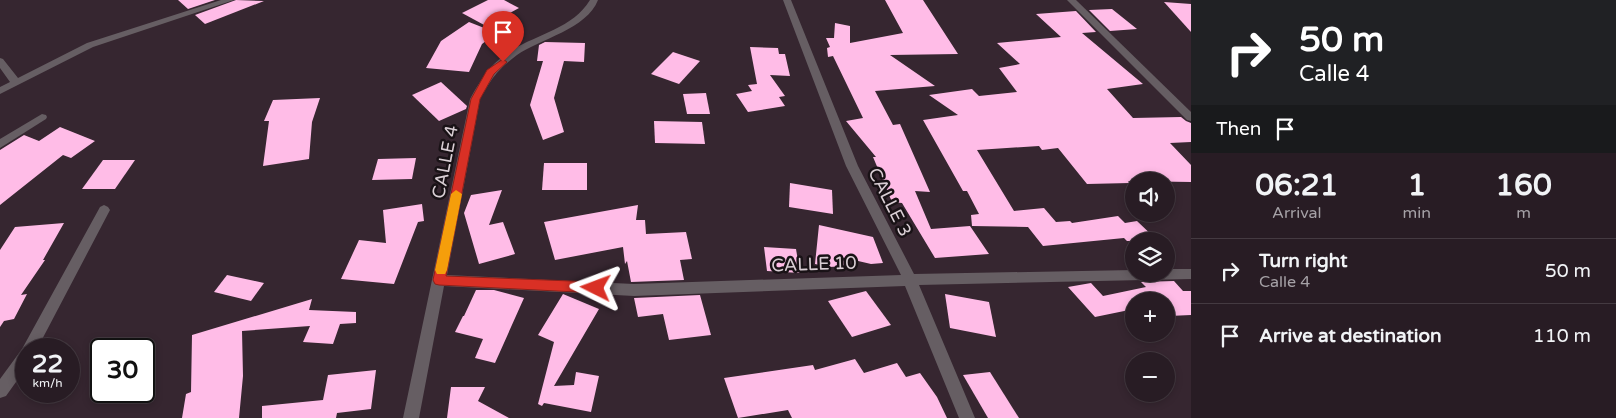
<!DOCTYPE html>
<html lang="en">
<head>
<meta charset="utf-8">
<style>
  :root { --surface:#281c24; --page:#30252c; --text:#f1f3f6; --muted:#a5a1a6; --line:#443a41 }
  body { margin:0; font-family:"Varela Round",sans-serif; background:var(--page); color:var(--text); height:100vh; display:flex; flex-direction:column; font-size:19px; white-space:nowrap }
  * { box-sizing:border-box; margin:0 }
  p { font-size:16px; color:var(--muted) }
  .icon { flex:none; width:28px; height:28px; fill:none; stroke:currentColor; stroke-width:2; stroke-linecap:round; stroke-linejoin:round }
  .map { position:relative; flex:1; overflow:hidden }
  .details { display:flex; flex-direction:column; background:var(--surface); width:425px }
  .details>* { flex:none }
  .top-card { background:#202124; color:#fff; overflow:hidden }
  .controls { position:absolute; left:1125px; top:172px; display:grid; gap:10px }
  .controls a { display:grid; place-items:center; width:50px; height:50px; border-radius:50%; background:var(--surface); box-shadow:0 2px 8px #0003,0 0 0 1px var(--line); font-size:25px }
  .speed { position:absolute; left:15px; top:338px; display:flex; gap:10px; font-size:25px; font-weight:700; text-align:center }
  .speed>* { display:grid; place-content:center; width:65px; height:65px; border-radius:50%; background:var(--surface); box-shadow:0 2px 8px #0003,0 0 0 1px var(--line); line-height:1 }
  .speed small { font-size:12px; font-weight:400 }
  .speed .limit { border:2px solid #111; border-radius:8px; background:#fff; color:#111 }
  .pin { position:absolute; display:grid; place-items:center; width:42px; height:42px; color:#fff; margin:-51px -21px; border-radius:50% 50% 50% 0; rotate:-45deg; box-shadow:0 0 5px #0007 }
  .pin .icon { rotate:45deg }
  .me { position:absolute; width:55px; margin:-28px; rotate:273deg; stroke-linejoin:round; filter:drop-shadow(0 0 4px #0008) }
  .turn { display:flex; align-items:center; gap:18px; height:105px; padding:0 25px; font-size:22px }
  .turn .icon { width:65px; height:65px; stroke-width:2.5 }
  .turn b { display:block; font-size:35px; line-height:42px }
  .then { display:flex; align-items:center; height:48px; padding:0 25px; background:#0003; gap:10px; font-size:19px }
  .eta { display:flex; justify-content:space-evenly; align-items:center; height:85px; text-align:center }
  .eta b { font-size:30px; font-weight:800; line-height:35px }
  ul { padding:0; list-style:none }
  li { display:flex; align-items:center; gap:15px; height:65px; padding:0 25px; border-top:1px solid var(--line) }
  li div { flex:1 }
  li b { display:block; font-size:19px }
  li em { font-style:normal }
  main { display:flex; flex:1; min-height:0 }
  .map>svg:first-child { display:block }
</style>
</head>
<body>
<main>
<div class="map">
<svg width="1191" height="418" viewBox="0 0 1191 418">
  <rect width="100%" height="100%" fill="#362630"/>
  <!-- building -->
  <g fill="#ffbce7">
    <polygon points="178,0 215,0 188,9"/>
    <polygon points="236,0 264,1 205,24 195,15"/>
    <polygon points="488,0 504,0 519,8 486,26 462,13"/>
    <polygon points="885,0 923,0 958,54 890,55 935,86 875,91 893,125 900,124 930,192 915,191 931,229 970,226 989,254 935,258 902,203 892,202 873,157 876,157 846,121 863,118 833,56 828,57 827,48 830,47 826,38 834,38 835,23 850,26 850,43 903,33"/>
    <polygon points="1164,2 1191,4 1191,32"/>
    <polygon points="1112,9 1137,29 1110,31 1089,10"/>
    <polygon points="1076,11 1096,32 1082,33 1143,84 1107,89 1133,118 1181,117 1186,121 1191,123 1191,142 1170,143 1191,165 1191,182 1128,181 1130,183 1087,184 1058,148 1042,150 1039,146 977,150 1014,211 1044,208 1056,222 1070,221 1072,223 1118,216 1125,223 1137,221 1158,241 1127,241 1124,238 1043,246 1028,227 972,226 971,215 979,214 967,191 963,191 923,120 958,115 929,95 972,89 979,96 1017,92 999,68 1020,64 997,43 1061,37 1036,14"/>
    <polygon points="469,22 497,33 482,44 469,72 426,68 441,41"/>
    <polygon points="545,42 585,43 584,62 564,61 554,98 564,132 543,140 530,105 543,61 537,61 539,45"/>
    <polygon points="750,47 778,48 779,54 785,54 790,76 770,75 785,96 779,97 785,106 748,112 736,94 752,91 748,85 757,84"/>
    <polygon points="673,52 700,61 679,84 651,74"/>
    <polygon points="441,82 467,106 466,109 439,121 412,95"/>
    <polygon points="706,93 710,114 687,114 683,94"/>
    <polygon points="320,98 312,122 309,159 263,166 269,121 264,121 273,100"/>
    <polygon points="654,121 702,122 705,144 655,143"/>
    <polygon points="60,127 95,141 71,158 63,155 0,205 0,150 24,135 39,141"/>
    <polygon points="416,158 412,179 372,180 378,159"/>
    <polygon points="103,160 135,160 115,189 82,189"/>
    <polygon points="544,163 587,163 587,190 542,190"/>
    <polygon points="790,183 832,190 833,214 789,207"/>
    <polygon points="502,190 489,225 503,222 515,254 479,264 464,213 471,195"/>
    <polygon points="422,204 424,221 418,222 394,284 341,279 359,240 386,243 383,210"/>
    <polygon points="638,205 636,220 645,220 646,234 686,232 692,259 680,260 684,280 631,282 627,261 625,264 623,247 555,260 544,222"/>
    <polygon points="64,223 43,260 45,260 21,295 27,294 14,319 4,321 0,327 0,250 15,227"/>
    <polygon points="819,225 873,237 883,263 871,264 841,257 847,266 829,267 815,264"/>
    <polygon points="764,247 796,249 800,273 767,271"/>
    <polygon points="227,275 264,283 251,301 214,292"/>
    <polygon points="1174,281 1183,291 1191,291 1191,315 1169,316 1166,313 1166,301 1134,301 1134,309 1095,317 1068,287 1091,283 1103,296 1146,287 1141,282"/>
    <polygon points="476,290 494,290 524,298 495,363 475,358 483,339 455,332 463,316 464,316"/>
    <polygon points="866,291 891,325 852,337 828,301"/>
    <polygon points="563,294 599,309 554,386 574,385 576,372 599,376 591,412 544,403 542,406 538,404 554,342 538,335"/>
    <polygon points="945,294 989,302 996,337 950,328"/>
    <polygon points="700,295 711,335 669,340 663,314 638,317 634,298"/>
    <polygon points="312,299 309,310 356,312 356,323 340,324 333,344 303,342 310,326 242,331 243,376 239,418 182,418 186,394 191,392 192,335"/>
    <polygon points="855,359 864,373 897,363 906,377 920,373 937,397 947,418 792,418 788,410 738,418 724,378 813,365 815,370"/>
    <polygon points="376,370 371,409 337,413 336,418 262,418 262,406 323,400 328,375"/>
    <polygon points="990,372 1019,418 988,418 963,375"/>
    <polygon points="451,387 485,387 478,401 509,418 447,418"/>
  </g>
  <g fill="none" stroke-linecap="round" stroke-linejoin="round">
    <!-- minor -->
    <g fill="#665e63" fill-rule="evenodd">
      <polygon points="221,0 234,0 93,47 0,94 0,87 10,82 0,68 0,58 3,59 18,78 87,43"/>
      <path d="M590 0H598C587 29 540 39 517 55 497 70 492 78 480 99L447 275 634 284 901 275 846 166 783 0H791L858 166 914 274 1134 270V274H1166V269H1191V279L919 285 975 418H959L905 286 634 296 444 286 419 418H403L470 99C482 78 491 63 512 50 538 34 573 28 590 0Z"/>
      <polygon points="1067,0 1076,0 1191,112 1191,121 1187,120"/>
      <polygon points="42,114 46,115 47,117 46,119 0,148 0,139"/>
      <polygon points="104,205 108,207 110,210 37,349 26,349 26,368 6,396 0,398 0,379 22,349 100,207"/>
    </g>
  </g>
  <!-- route -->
  <polygon fill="#d93025" stroke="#8d1f18" points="503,59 507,62 494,74 480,99 446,276 596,282 601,284 603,288 601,291 596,293 439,285 435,284 433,280 471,99 487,70"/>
  <!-- slow -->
  <polygon fill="#f59e0b" points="456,190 462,194 447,270 445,274 437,274 435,270 451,194"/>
  <g text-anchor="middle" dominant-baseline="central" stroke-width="5" stroke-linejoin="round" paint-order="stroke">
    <!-- street labels -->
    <g font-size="18" fill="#d9ced4" stroke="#191216">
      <text transform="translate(445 162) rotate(-79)">CALLE 4</text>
      <text transform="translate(890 202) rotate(63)">CALLE 3</text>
      <text transform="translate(814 264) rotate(-2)">CALLE 10</text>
    </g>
  </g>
</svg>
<div class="controls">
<a><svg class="icon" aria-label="sound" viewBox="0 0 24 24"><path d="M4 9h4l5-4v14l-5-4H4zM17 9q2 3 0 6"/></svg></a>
<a><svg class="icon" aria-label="layers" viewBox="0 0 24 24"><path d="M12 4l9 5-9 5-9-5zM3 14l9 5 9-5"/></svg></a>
<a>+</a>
<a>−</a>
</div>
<div class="speed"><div>22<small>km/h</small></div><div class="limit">30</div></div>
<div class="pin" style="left:503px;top:62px;background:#d93025"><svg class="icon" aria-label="arrive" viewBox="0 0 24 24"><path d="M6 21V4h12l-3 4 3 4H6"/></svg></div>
<svg class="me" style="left:596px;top:288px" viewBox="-20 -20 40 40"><path d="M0-17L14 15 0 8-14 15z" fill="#d93025" stroke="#fff" stroke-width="4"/></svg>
</div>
<section class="details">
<div class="top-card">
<div class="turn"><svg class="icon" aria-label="right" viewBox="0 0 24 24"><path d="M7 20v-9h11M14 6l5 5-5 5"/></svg><div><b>50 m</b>Calle 4</div></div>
<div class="then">Then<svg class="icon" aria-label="arrive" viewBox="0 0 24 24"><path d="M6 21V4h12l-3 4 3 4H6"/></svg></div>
</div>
<div class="eta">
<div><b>06:21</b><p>Arrival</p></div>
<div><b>1</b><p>min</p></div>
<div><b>160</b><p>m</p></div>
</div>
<ul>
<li><svg class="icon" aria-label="right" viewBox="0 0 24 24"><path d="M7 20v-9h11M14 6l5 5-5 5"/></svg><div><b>Turn right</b><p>Calle 4</p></div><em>50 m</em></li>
<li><svg class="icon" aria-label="arrive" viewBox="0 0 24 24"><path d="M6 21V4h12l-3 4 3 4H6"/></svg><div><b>Arrive at destination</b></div><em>110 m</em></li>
</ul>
</section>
</main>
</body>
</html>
